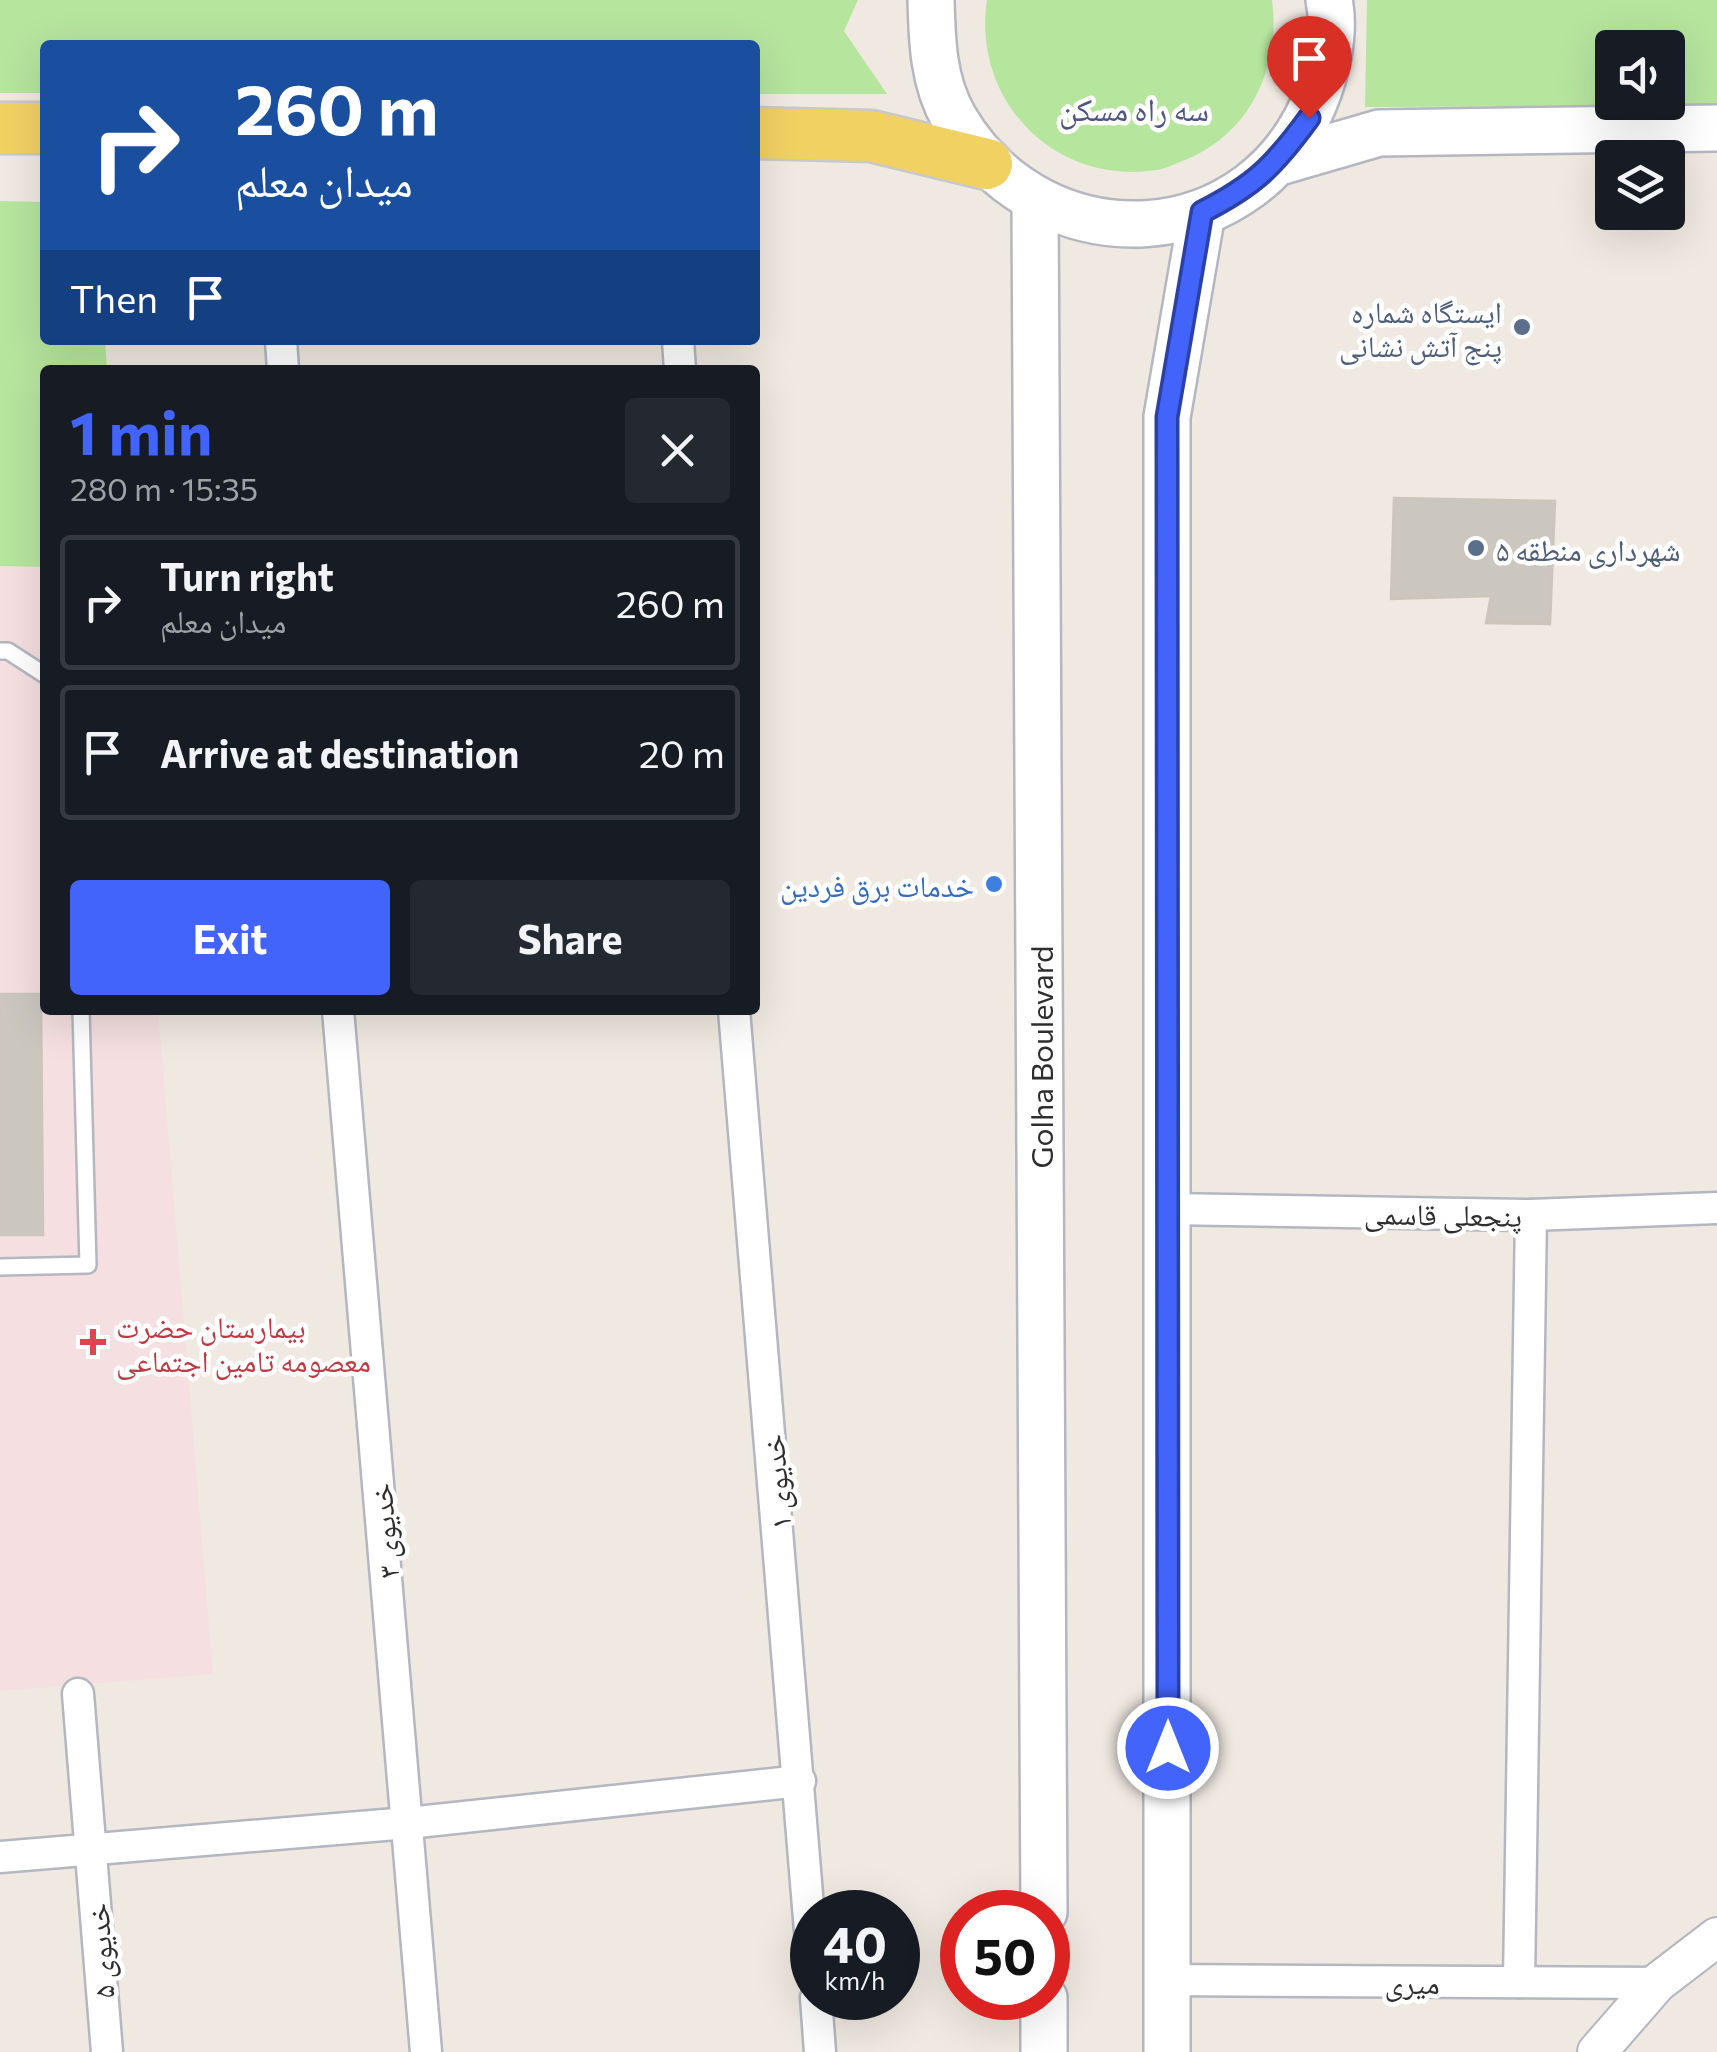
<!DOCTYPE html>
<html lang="en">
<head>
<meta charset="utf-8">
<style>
  :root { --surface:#171b24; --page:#242831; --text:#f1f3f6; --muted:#9ea1a6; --line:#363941; --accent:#4264fb }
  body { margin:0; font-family:Commissioner,"Noto Naskh Arabic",sans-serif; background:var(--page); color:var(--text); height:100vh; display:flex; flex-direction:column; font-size:38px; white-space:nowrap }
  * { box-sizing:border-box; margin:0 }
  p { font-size:32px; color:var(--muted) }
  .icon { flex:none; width:55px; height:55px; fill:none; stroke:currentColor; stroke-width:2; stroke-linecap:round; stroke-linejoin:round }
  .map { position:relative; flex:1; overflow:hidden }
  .details { position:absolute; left:40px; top:365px; width:720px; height:650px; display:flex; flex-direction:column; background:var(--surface); border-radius:10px; box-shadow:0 10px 40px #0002 }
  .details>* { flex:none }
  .banner { position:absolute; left:40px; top:40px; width:720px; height:305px; border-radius:10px; box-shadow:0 10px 40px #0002; background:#1a4fa0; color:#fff; overflow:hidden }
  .controls { position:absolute; left:1595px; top:30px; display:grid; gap:20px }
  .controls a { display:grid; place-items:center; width:90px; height:90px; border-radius:10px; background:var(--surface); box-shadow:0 10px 40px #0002; font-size:50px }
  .speed { position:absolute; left:790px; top:1890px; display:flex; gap:20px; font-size:50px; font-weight:700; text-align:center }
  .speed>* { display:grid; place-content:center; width:130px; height:130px; border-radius:50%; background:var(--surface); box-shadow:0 10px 40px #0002; line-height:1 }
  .speed small { font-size:25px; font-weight:400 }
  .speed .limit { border:15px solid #d22; background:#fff; color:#111 }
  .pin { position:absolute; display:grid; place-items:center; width:85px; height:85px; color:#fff; margin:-102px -42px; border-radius:50% 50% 50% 0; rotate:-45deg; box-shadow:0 0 10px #0007 }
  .pin .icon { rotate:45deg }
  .me { position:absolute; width:110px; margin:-55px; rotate:0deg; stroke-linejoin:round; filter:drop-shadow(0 0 8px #0008) }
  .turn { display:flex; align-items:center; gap:35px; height:210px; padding:0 30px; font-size:45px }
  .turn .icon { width:130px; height:130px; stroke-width:2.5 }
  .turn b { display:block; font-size:70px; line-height:85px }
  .then { display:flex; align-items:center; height:95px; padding:0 30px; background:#0003; gap:20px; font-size:38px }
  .round { display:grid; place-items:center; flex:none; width:105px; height:105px; border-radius:10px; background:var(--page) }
  .headline { display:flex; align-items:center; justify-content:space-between; height:170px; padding:0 30px }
  h1 { font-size:60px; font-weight:700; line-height:75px; color:var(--accent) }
  .cta { display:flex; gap:20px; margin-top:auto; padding:20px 30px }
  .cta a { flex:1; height:115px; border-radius:10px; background:var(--accent); color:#fff; font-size:40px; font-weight:700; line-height:115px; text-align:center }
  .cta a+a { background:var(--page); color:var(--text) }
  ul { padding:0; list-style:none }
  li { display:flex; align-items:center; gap:30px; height:135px; margin:0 20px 15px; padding:0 10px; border:5px solid var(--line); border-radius:10px }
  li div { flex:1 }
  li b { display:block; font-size:38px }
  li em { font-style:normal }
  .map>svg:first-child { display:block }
</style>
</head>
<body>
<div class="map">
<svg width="1717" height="2052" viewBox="0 0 1717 2052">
  <rect width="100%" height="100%" fill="#efe9e1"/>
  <!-- medical -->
  <polygon fill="#f5dfe0" points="0,566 45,567 45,1010 158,1010 213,1674 0,1691"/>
  <!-- green -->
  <g fill="#b6e59e" fill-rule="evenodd">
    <polygon points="0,0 858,0 844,31 887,94 755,94 755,45 45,45 45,93 0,93"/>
    <path d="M987 0H1272C1281 67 1250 134 1185 160 1176 163 1166 169 1156 170 1054 186 972 100 987 0Z"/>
    <path d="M1367 0H1717V106L1365 107ZM1612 48H1668V102H1612Z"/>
    <polygon points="0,201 45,202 45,340 105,340 107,370 45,370 45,567 0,566"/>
  </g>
  <!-- building -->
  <g fill="#cbc7bf" stroke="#cbc5ba" stroke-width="2.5">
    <polygon points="1394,498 1555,501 1550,624 1486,623 1491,596 1391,599"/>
    <polygon points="0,994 41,994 43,1235 0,1235"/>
  </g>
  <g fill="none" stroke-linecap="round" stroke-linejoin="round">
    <defs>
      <g id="service">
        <polyline points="0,651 8,651 45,675"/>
        <polyline points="0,1267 88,1265 81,1010"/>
      </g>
      <g id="minor">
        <polyline points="281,340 283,370"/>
        <polyline points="678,340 680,370"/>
        <polyline points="338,1010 426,2052"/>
        <polyline points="734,1010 812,1955"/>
        <polyline points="1168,1209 1531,1215 1717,1208"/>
        <polyline points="78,1694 107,2052"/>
        <polyline points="0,1857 408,1823 800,1781"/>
        <polyline points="1167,1980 1657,1983"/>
        <polyline points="1519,1982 1531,1215"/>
        <polyline points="816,1998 820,2052"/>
      </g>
      <polyline id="tertiary" points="1597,2052 1657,1983 1717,1937"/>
      <g id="secondary">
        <path d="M931 0C932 40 933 82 954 118 1042 269 1259 258 1319 90 1328 63 1335 28 1329 0"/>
        <polyline points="1276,163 1379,133 1717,128"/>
        <polyline points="1035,201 1044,1912"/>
        <polyline points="1044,1998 1044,2052"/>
        <polyline points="1167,2052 1167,417 1202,213"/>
      </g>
      <g id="primary">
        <polyline points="0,128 45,128"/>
        <polyline points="755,133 871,136 987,164"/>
      </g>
    </defs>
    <!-- service casing -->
    <use href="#service" stroke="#b4b7c1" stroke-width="20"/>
    <!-- minor casing -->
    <use href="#minor" stroke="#b4b7c1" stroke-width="35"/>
    <!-- tertiary casing -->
    <use href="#tertiary" stroke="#b4b7c1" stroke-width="42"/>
    <!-- secondary casing -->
    <use href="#secondary" stroke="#b4b7c1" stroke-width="50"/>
    <!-- primary casing -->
    <use href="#primary" stroke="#c9c9c9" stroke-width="55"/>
    <!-- service -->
    <use href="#service" stroke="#fff" stroke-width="15"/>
    <!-- minor -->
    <use href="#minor" stroke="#fff" stroke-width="30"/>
    <!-- tertiary -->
    <use href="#tertiary" stroke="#fff" stroke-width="38"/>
    <!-- secondary -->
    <use href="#secondary" stroke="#fff" stroke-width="45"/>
    <!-- primary -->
    <use href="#primary" stroke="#f2d163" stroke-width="50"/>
  </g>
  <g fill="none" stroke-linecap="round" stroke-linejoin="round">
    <defs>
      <path id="route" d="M1168 1748 1167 417 1202 212C1255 185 1274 166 1309 118"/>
    </defs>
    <!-- route casing -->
    <use href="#route" stroke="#2b41a3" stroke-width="25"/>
    <!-- route -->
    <use href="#route" stroke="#4264fb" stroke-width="18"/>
  </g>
  <!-- markers -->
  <g fill="#5c6f8a" stroke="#fff" stroke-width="4">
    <circle cx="1522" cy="327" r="10"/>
    <circle cx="1476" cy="548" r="10"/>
  </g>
  <circle fill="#3f7fe0" stroke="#fff" stroke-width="4" cx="994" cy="884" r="10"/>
  <path fill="#e0444e" stroke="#fff" stroke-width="4" d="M88 1327h10v10h10v10h-10v10h-10v-10h-10v-10h10z"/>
  <g text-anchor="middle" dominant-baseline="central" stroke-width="9" stroke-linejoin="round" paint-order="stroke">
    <!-- service labels -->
    <g font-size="30" fill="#4e5e75" stroke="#fff" text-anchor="end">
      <text x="1502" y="310">ایستگاه شماره<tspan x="1502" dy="34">پنج آتش نشانی</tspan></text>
      <text x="1496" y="548" text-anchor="start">شهرداری منطقه ۵</text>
    </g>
    <!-- shop labels -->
    <g font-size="30" fill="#366cbe" stroke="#fff" text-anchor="end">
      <text x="974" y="884">خدمات برق فردین</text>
    </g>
    <!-- street labels -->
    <g font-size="30" fill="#2e2e2e" stroke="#fff">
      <text transform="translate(1040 1057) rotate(-90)">Golha Boulevard</text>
      <text transform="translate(1443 1213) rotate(1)">پنجعلی قاسمی</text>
      <text transform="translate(775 1482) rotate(-95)">خدیوی ۱</text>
      <text transform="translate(383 1531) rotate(-95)">خدیوی ۳</text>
      <text transform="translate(99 1951) rotate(-94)">خدیوی ۵</text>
      <text x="1412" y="1981">میری</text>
    </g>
    <!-- health labels -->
    <g font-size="30" fill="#be3a42" stroke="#fff" text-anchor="start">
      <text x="116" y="1325">بیمارستان حضرت<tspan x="116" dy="34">معصومه تامین اجتماعی</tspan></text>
    </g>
    <!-- neighbourhood labels -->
    <g font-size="32" fill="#4d5680" stroke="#fff">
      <text x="1134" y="108">سه راه مسکن</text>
    </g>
  </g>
</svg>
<div class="controls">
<a><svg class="icon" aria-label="sound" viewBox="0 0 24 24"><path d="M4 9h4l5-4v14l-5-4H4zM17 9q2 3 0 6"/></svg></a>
<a><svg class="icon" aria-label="layers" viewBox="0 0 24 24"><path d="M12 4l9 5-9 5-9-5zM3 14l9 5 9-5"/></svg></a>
</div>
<div class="speed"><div>40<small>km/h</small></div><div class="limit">50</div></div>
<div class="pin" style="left:1309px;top:118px;background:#d93025"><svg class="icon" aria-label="arrive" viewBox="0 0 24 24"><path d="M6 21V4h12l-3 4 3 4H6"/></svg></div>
<svg class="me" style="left:1168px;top:1748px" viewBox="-20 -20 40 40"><circle r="17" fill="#4264fb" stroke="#fff" stroke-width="3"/><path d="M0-11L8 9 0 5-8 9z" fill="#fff"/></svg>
<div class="banner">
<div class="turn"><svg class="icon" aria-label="right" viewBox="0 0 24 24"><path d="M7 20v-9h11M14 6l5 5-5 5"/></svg><div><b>260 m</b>میدان معلم</div></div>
<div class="then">Then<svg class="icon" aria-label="arrive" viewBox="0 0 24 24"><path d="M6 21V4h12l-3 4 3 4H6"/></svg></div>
</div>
<section class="details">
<div class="headline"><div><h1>1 min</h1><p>280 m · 15:35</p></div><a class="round"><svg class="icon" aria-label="close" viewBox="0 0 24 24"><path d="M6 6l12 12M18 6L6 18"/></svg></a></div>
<ul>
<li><svg class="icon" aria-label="right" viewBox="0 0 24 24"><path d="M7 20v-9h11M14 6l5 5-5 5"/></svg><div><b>Turn right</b><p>میدان معلم</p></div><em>260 m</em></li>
<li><svg class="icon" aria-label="arrive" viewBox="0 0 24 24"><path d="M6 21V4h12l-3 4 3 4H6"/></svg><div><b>Arrive at destination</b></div><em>20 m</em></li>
</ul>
<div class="cta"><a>Exit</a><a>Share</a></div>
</section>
</div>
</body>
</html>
